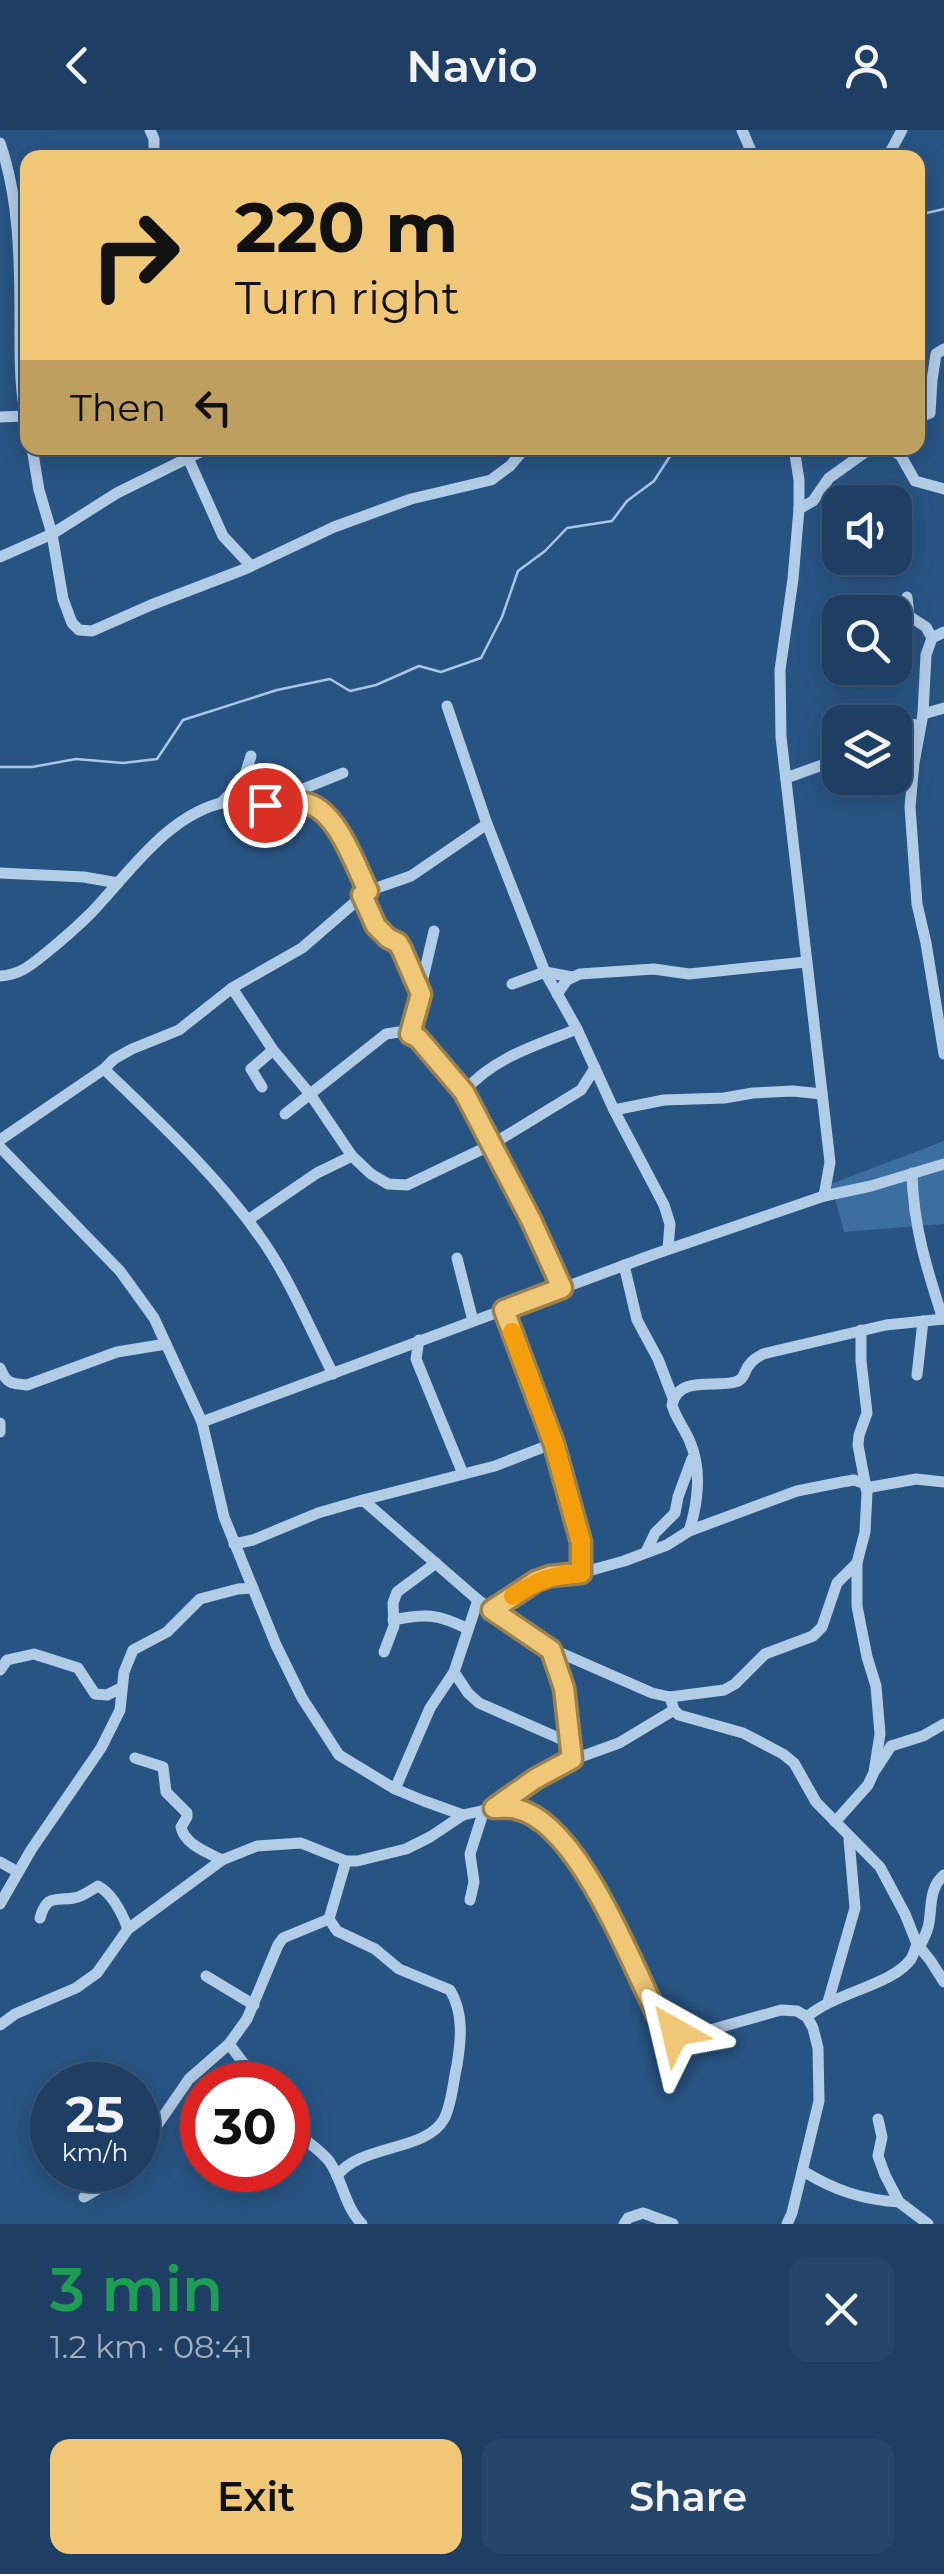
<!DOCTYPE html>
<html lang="en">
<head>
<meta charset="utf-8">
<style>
  :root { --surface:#1e3f63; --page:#264669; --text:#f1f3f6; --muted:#a1afbe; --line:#3c5878; --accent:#efc777 }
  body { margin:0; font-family:Montserrat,sans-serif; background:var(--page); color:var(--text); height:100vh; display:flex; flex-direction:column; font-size:38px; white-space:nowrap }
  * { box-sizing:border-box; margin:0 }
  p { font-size:32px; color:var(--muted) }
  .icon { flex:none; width:55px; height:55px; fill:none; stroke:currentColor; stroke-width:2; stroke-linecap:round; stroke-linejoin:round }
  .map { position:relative; height:2094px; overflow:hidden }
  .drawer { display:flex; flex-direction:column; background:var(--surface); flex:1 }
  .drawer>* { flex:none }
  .banner { position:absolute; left:20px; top:20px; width:905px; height:305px; border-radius:20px; box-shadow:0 5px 25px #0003,0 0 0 2px var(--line); background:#efc777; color:#111; overflow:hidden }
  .controls { position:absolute; left:822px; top:355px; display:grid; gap:20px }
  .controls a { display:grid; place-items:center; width:90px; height:90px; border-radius:20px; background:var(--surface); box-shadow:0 5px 25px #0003,0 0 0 2px var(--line); font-size:50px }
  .speed { position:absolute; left:30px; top:1932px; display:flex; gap:20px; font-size:50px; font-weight:700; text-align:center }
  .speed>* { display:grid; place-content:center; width:130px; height:130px; border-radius:50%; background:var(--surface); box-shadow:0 5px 25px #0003,0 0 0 2px var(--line); line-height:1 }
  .speed small { font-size:25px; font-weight:400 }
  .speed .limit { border:15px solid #d22; background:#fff; color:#111 }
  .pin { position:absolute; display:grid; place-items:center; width:85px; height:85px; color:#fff; margin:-42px; border:5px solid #fff; border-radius:50%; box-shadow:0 2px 10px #0007 }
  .me { position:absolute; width:110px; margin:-55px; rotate:323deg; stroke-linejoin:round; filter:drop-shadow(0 0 8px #0008) }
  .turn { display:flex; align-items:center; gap:35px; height:210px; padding:0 50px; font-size:45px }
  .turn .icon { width:130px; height:130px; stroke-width:2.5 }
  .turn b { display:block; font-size:70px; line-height:85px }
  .then { display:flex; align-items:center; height:95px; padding:0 50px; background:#0003; gap:20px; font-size:38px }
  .round { display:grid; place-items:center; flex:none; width:105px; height:105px; border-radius:20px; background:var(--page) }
  .headline { display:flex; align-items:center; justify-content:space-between; height:170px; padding:0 50px }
  h1 { font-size:60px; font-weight:600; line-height:75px; color:#1e9e55 }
  .button { display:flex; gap:20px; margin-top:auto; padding:20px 50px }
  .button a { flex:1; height:115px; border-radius:20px; background:var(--accent); color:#111; font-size:40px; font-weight:600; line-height:115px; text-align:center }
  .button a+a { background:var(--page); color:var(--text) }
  header { display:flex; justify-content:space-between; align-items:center; height:130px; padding:0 50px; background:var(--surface); font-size:45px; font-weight:600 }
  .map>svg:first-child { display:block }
</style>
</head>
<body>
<header><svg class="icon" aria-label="back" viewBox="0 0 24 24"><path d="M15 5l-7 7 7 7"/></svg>Navio<svg class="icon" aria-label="person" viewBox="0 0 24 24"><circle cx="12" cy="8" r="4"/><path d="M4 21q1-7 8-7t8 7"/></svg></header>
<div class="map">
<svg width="944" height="2094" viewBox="0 0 944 2094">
  <rect width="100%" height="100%" fill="#285484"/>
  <!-- green -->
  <polygon fill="#3c6ea0" points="944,1011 944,1094 844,1102 831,1054"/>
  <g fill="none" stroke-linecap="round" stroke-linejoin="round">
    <!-- stream -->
    <g stroke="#a6c7e7" stroke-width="2.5">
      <polyline points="918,85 944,79"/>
      <polyline points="0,637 32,637 76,629 123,633 157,629 183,590 277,560 330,549 350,561 376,555 419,536 441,542 481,528 502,487 518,441 545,421 567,398 612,391 627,371 654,351 672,323 679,318"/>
    </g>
    <!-- minor -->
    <g stroke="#b1cce7" stroke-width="11">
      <polyline points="150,0 154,9 154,28"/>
      <polyline points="742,0 754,28"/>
      <path d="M0 13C19 67 20 131 20 189 20 224 19 262 28 296"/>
      <polyline points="887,28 902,0"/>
      <polyline points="0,287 25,286"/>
      <polyline points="918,288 930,283 932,250 936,224 944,219"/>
      <polyline points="32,318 39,360 52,404 63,469 72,493 79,500 92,501 151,475 245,439 334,397 411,369 491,350 510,336 525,318"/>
      <polyline points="794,318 799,350 799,379 793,449 780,540 781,607 830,1032 824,1066"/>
      <polyline points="890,318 901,326 915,351 944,359"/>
      <polyline points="188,328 223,406 251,436"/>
      <polyline points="799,379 813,371 829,348 871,318"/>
      <polyline points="0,427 52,404 117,363 208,318"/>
      <polyline points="907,467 909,486 926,497 932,508"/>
      <polyline points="944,502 932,508 926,525 923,584 914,633 910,677 917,774 926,813 944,924"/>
      <polyline points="447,576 487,694 545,842 577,899 614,980 664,1075 670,1094 668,1119"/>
      <polyline points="923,584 944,578"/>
      <polyline points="849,586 882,588 920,596"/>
      <polyline points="786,648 839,629"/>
      <polyline points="278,669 343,643"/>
      <polyline points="222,672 243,651 251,626"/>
      <polyline points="0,743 84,747 118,753"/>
      <polyline points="363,765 377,796 403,820 421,864"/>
      <path d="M0 846C20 845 31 835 46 823 62 810 78 796 92 782 129 743 169 683 226 672 239 669 251 674 264 675 277 675 290 670 302 672 334 676 355 735 368 761"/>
      <polyline points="512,854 545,842 572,847"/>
      <polyline points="232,858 273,920 310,964 352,1026 371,1044 388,1054 407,1055 491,1015 581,960 595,938"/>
      <polyline points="557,864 567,850 580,844 654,839 689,844 806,832"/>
      <polyline points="410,904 434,801"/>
      <path d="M104 939C161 994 221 1049 265 1114 292 1154 311 1201 333 1244"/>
      <polyline points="262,957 251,939 273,920"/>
      <polyline points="614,980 664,970 724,968 753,963 793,961 822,964"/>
      <polyline points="285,984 386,904 399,902 418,908 464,962"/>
      <polyline points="0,1010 104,939 114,929 132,919 179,900 232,858 302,818 368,761 411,746 487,694"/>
      <polyline points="0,1017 120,1141 154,1188 202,1292 224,1387 276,1515 302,1568 339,1625 395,1659 424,1671 463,1685 494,1678 516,1678 531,1685 562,1708 589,1747 648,1866 660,1890 667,1897 675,1902 696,1904 781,1880 797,1881 807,1887 813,1898 818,1918 819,1971 792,2083 787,2094"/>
      <path d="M912 1043C913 1095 927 1140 943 1189"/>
      <polyline points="248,1090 317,1043 352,1026"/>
      <polyline points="457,1128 473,1191"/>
      <polyline points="624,1135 637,1190 658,1229 673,1268"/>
      <path d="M561 1158 531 1090 464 962C492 928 537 915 577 899"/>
      <polyline points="504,1180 554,1313 581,1411 581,1443"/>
      <polyline points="419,1210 416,1229 463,1344"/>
      <path d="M0 1238C6 1253 11 1254 27 1255L117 1222 166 1214"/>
      <polyline points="917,1245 923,1191"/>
      <polyline points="202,1292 652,1125 824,1066 871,1056 944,1034"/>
      <polyline points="0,1293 0,1302"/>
      <polyline points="866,1358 916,1349 944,1352"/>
      <polyline points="363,1370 495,1336 554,1313"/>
      <path d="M689 1401C698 1374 702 1339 690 1312 685 1299 676 1289 672 1275 678 1245 715 1258 735 1252 746 1249 743 1241 750 1234 753 1229 758 1227 763 1224L886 1195 944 1189"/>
      <polyline points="234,1414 253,1410 318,1383 363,1370 478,1470 538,1513 652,1563 670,1567 724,1560 735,1554 765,1524 813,1506 822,1497 837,1453 857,1433"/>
      <polyline points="646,1422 655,1403 675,1383 678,1367 692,1329"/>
      <polyline points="492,1480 536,1451 550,1446 581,1443 624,1431 667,1415 689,1401 797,1361 842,1352 854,1350 866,1354"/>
      <path d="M393 1490C426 1483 438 1484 468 1499"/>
      <polyline points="551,1520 564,1557 571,1620"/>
      <polyline points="384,1522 394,1496 393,1473 397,1462 436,1433"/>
      <polyline points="0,1540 7,1530 34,1524 78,1538 95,1564 107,1565 121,1558"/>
      <polyline points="454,1542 468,1563 479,1573 570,1613"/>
      <polyline points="670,1567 674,1580 679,1585 743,1603 783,1624 794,1633 816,1672 880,1737 905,1784 917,1814 930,1830 944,1852"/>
      <path d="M135 1628 163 1637 166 1662 187 1683V1687L181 1697C185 1715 207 1722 222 1730"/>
      <polyline points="876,1639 891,1616 923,1606 944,1594"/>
      <polyline points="395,1659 430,1578 454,1542 478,1470"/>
      <polyline points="495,1677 558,1635 619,1613 674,1580"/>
      <polyline points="835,1692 868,1655 874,1642 880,1604 876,1556 867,1527 857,1476 857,1433 865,1402 867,1363 858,1315 859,1305 867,1283 861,1231 861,1200"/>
      <polyline points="0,1732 18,1742"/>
      <polyline points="470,1770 474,1752 470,1724 484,1680"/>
      <polyline points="0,1774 31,1720 101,1618 120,1580 124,1542 133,1520 167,1502 200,1469 238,1459 253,1458"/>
      <path d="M40 1788C47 1764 55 1771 74 1768 82 1767 91 1760 98 1756 113 1764 122 1783 128 1799"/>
      <path d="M329 1789 337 1801 375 1819 399 1839 450 1860C464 1883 461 1910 457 1935 453 1952 452 1974 444 1989 426 2022 360 2014 337 2046"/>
      <path d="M919 1818C923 1810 928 1801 929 1793 932 1775 929 1758 944 1745"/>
      <polyline points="206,1846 254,1875"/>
      <polyline points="828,1872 855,1778 849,1709"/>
      <path d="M807 1887C833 1863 893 1855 911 1829 914 1824 915 1819 917 1814"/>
      <polyline points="0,1895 15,1884 76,1858 97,1843 128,1799 222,1730 257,1716 301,1713 346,1731 357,1731 406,1719 430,1707 463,1685"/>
      <polyline points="229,1914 260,1955"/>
      <polyline points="878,1989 882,2007 878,2026 885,2045 899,2072 928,2094"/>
      <path d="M288 1993C299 2008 317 2016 329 2031 343 2050 344 2076 362 2094"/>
      <polyline points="138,2023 189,1949 229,1914 247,1889 278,1815 283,1808 329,1789 346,1731"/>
      <path d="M803 2041C834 2060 863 2070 899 2072"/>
      <polyline points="84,2067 110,2052 122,2040"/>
      <polyline points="624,2094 628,2088 643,2083 673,2094"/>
    </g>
  </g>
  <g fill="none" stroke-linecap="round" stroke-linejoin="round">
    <defs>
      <path id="route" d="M265 675C278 674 292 670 305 673 336 678 355 735 368 761L362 765 376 796 388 808 398 813 402 820 421 864 410 904 418 908 464 962 531 1090 562 1158 504 1180 554 1314 581 1412V1443L550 1446 536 1451 492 1480 551 1520 564 1558 572 1629 535 1649 494 1678C501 1678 510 1677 517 1679 580 1694 631 1835 660 1890L675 1902"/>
    </defs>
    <!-- route casing -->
    <use href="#route" stroke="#9b814d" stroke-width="25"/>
    <!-- route -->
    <use href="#route" stroke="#efc777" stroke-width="18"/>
    <!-- slow -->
    <path stroke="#f59e0b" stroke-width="18" d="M512 1202 554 1314 581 1412V1443C549 1446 540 1449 513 1466"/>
  </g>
</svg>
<div class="controls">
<a><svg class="icon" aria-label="sound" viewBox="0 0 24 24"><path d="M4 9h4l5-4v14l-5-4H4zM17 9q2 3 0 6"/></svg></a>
<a><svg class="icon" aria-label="search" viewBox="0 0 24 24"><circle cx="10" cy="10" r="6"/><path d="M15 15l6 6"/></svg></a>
<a><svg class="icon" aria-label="layers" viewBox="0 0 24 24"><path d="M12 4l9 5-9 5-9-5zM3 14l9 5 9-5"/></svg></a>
</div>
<div class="speed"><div>25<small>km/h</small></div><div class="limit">30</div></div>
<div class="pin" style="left:265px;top:675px;background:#d93025"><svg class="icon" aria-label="arrive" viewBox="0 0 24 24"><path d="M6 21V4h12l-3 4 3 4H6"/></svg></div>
<svg class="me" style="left:675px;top:1902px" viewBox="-20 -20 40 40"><path d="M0-17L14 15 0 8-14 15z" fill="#efc777" stroke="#fff" stroke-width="4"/></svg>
<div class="banner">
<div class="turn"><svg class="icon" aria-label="right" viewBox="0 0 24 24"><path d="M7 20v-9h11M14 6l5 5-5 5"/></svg><div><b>220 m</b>Turn right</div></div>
<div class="then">Then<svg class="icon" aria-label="left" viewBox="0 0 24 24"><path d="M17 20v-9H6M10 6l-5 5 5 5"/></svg></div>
</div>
</div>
<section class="drawer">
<div class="headline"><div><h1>3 min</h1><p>1.2 km · 08:41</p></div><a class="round"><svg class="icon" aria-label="close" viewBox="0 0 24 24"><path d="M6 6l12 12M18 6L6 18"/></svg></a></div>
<div class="button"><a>Exit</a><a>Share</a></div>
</section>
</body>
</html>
